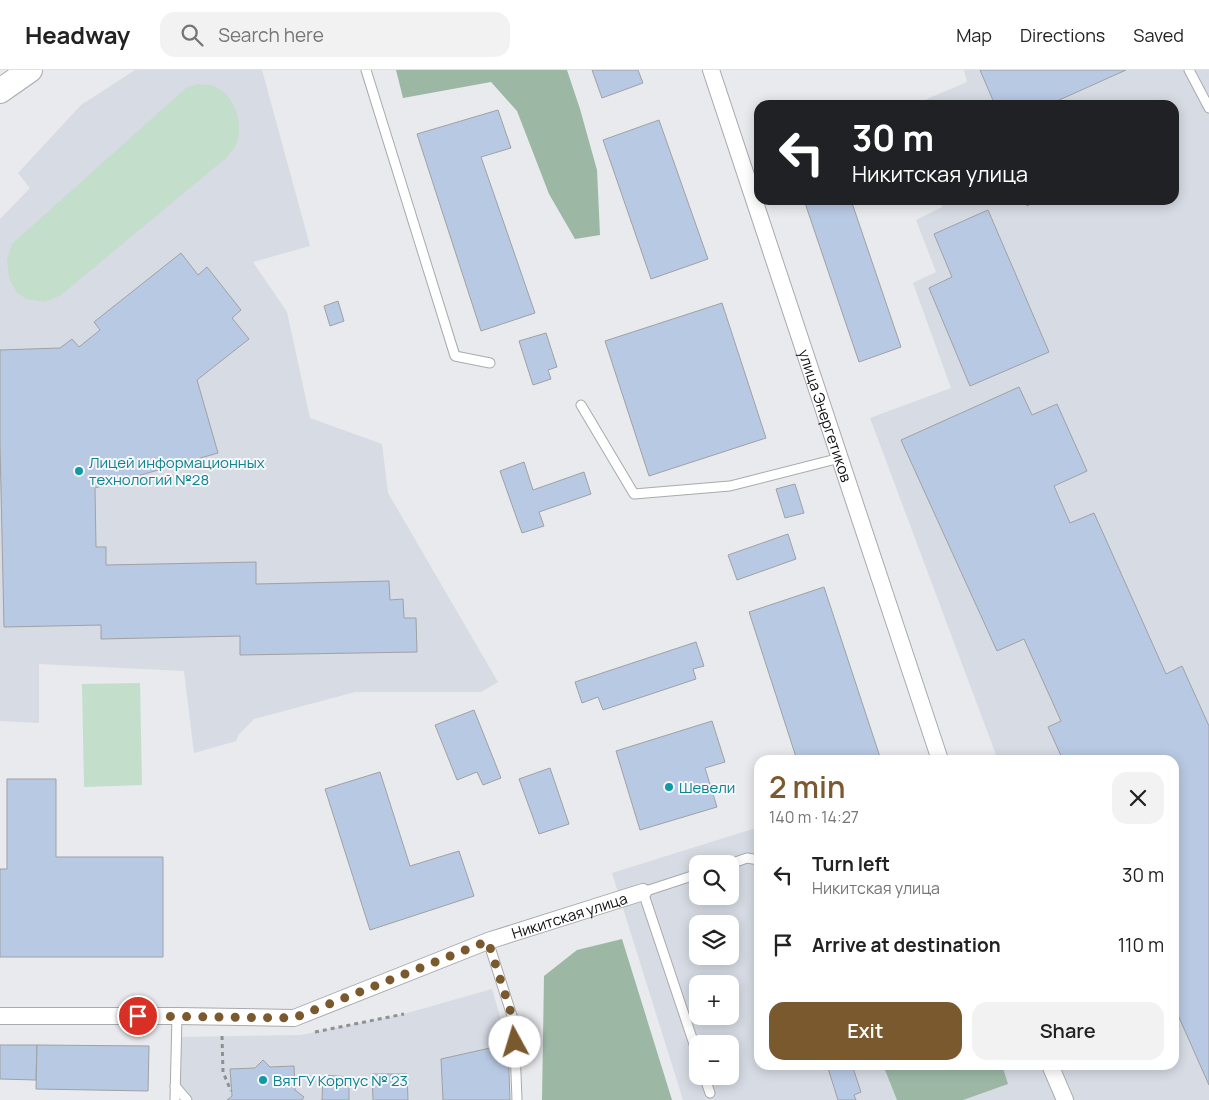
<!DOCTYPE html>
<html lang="en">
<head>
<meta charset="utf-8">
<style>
  :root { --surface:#fff; --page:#f2f2f2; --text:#222; --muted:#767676; --line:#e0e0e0; --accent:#7a592f }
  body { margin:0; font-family:Manrope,sans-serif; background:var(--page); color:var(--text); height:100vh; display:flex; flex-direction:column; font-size:19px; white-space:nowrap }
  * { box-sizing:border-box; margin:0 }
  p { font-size:16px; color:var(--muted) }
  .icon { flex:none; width:28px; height:28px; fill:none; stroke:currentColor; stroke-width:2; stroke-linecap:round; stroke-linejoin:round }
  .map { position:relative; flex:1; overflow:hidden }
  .side { position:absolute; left:754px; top:685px; width:425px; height:315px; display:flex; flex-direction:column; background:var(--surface); border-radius:15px; box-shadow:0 2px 12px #0003 }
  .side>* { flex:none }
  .banner { position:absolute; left:754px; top:30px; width:425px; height:105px; border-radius:15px; box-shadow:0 2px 12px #0003; background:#202124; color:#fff; overflow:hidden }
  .fabs { position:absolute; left:689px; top:785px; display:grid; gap:10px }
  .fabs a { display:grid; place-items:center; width:50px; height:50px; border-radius:10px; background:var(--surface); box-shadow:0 2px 12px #0003; font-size:25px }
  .pin { position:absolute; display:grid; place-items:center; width:42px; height:42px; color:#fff; margin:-21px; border:2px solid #fff; border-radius:50%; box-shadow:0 1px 5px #0007 }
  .me { position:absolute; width:55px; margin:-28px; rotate:354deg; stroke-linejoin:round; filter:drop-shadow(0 0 4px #0008) }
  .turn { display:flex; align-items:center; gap:18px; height:105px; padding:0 15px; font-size:22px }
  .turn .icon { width:65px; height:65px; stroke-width:2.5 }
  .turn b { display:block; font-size:35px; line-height:42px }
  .round { display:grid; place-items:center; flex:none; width:52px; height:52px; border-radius:15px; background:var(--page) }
  .summary { display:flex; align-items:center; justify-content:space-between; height:85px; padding:0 15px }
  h1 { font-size:30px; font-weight:600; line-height:38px; color:var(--accent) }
  .action { display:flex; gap:10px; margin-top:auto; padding:10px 15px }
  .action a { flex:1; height:58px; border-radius:15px; background:var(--accent); color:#fff; font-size:20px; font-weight:600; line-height:58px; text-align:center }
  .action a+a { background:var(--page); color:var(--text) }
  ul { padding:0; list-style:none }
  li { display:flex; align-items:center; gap:15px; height:70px; padding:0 15px }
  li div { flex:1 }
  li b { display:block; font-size:19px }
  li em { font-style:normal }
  header { display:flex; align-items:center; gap:30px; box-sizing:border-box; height:70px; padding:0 25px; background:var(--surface); border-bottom:1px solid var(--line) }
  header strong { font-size:24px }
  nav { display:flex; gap:28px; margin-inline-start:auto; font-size:18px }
  .search { width:350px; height:45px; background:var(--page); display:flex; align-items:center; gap:12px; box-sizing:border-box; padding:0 18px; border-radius:15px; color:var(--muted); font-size:19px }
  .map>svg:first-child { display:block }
</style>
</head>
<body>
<header>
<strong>Headway</strong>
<div class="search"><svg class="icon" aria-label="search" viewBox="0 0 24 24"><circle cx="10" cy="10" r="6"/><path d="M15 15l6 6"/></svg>Search here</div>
<nav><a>Map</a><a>Directions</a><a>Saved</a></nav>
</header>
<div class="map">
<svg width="1209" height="1030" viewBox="0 0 1209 1030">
  <rect width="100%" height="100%" fill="#e8eaed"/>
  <!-- built -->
  <g fill="#d6dbe4" fill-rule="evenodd">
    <polygon points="135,0 262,0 310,176 253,192 287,242 310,348 382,374 388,423 498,612 481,622 355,622 254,649 239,664 236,671 194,683 184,601 39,594 39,653 0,651 0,149 30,118 18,103 81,35"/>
    <path d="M964 0H1209V1030H683L612 803 759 757V995H1174V690H998L870 348 951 318 913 213 936 202 916 150 942 137 940 130H1174V35H913L967 12ZM698 794H730V826H698ZM698 854H730V886H698ZM698 914H730V946H698ZM698 974H730V1006H698Z"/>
    <polygon points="492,919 508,974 510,1030 175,1030 176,967 301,965 404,944"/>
  </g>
  <!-- green -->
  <g fill="#c3decb">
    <path d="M198 14C203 15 209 14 213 16 235 24 243 52 237 72 235 78 230 83 226 88L61 225 45 232 27 229 17 223 9 208 7 190 12 174 186 18Z"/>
    <polygon points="140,613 142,715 84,717 82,614"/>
  </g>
  <!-- forest -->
  <g fill="#9cb8a5">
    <polygon points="396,0 567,0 580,39 597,100 600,165 575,169 549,124 517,41 491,12 403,28"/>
    <polygon points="622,869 672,1030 542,1030 544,906 577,880"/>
    <polygon points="883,995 1002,995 1008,1014 963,1030 897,1030"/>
  </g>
  <!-- building -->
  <g fill="#b8c9e3" stroke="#a0a1a4">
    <polygon points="592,0 638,0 643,13 602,28"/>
    <polygon points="980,0 1126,0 1048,35 995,35"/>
    <polygon points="498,40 511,78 481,87 535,243 481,261 417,64"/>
    <polygon points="659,50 708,189 651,209 603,70"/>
    <polygon points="804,130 851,130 901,277 859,292"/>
    <polygon points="1024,130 1039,130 1027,136"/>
    <polygon points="988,140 1049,282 970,316 929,218 952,207 934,164"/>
    <polygon points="181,183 198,205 207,197 241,240 232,248 249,269 197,310 218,383 95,418 96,477 106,477 106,495 256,492 256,514 389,511 390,530 403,529 404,548 416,548 417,582 240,585 240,566 101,569 101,555 4,557 0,374 0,280 60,278 72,269 79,277 100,260 94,252"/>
    <polygon points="338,231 344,251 330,256 324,236"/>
    <polygon points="722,233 766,368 649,406 605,271"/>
    <polygon points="546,263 557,297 548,300 551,309 533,315 519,271"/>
    <polygon points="1019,317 1032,345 1057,334 1087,401 1054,416 1070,453 1094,443 1166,604 1182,596 1209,656 1209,1015 1174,936 1174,690 1063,690 1048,657 1061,651 1024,569 997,581 901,370"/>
    <polygon points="524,392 533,420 584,402 591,424 539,442 544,456 522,463 500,401"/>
    <polygon points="795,414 804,443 785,448 776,419"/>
    <polygon points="788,464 796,489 737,510 728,485"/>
    <polygon points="824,517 881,690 797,690 749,542"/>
    <polygon points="696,572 704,596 693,599 696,609 603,640 598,627 582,633 575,612"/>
    <polygon points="474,640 501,708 483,715 477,702 457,710 435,655"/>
    <polygon points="712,651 725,692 705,698 717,737 640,760 616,681"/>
    <polygon points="550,698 569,754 539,764 519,709"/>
    <polygon points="380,702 410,796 459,781 474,826 370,860 325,719"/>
    <polygon points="7,709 56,709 56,787 163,787 163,887 0,887 0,799 7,799"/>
    <polygon points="508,974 510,1030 443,1030 441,989"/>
    <polygon points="0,975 37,975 36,1010 0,1009"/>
    <polygon points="37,975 149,976 148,1021 36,1019"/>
    <polygon points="263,990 270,997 294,996 295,1020 304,1027 302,1030 227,1030 232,1026 230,999 255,998"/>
    <polygon points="827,995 852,995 861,1022 854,1025 856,1030 838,1030"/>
    <polygon points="372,1004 407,1004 408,1030 373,1030"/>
    <polygon points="323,1005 349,1007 349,1030 322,1030"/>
  </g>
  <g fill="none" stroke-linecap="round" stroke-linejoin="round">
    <defs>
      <g id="service">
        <polyline points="366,0 455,286 490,293"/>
        <polyline points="1189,0 1209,38"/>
        <polyline points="581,335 634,424 730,416 840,388"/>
        <polyline points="730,794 747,788 759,790"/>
        <polyline points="698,804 643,822 698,986"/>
        <polyline points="488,871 514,952 517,1030"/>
        <polyline points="704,1006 710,1023"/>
        <polyline points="175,1016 187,1030"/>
        <polyline points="175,1030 177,946"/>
      </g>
      <g id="minor">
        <path id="s1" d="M711 0 940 690"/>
        <path id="s2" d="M0 946H177L294 948 488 871 643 822"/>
        <polyline points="1050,995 1065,1030"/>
      </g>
      <polyline id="secondary" points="0,21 30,0"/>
    </defs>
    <!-- service casing -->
    <use href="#service" stroke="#a9aaad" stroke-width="11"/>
    <!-- minor casing -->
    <use href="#minor" stroke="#a9aaad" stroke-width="18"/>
    <!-- secondary casing -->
    <use href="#secondary" stroke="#a9aaad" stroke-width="26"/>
    <!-- path -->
    <g stroke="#8f9092" stroke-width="3" stroke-dasharray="4 4" stroke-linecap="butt">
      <polyline points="315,962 404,944"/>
      <polyline points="222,966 223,1002 231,1021"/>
    </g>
    <!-- service -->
    <use href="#service" stroke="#fff" stroke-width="9"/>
    <!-- minor -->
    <use href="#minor" stroke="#fff" stroke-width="16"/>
    <!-- secondary -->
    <use href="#secondary" stroke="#fff" stroke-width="24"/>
  </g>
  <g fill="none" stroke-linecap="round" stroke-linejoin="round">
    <!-- route -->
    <polyline stroke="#7a592f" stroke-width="9" stroke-dasharray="0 16.2" points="138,946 294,948 488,871 514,952 515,972"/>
  </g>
  <!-- markers -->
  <g fill="#0f9aa8" stroke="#f6f7fa" stroke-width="2">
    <circle cx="79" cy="401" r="5"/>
    <circle cx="669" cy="717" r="5"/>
    <circle cx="263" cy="1010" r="5"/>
  </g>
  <g text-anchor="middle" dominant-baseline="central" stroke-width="4" stroke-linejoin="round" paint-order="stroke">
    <!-- street labels -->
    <g font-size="15" fill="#0c0c0d" stroke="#f6f7fa">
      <text stroke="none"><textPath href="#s1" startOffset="364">улица Энергетиков</textPath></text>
      <text stroke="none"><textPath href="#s2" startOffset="588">Никитская улица</textPath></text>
    </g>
    <!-- culture labels -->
    <g font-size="15" fill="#0d838f" stroke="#f6f7fa" text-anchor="start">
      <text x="89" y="392">Лицей информационных<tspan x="89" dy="17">технологий №28</tspan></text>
      <text x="679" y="717">Шевели</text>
      <text x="273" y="1010">ВятГУ Корпус № 23</text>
    </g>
  </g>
</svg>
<div class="fabs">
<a><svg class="icon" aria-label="search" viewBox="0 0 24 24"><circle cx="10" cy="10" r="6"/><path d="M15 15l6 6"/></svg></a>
<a><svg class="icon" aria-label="layers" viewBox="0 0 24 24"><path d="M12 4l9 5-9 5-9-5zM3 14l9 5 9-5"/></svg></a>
<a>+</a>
<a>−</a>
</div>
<div class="pin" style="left:138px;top:946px;background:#d93025"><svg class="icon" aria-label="arrive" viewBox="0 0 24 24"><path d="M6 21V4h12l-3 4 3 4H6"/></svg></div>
<svg class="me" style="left:515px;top:972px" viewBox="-20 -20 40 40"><circle r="19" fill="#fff"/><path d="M0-13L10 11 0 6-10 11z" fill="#7a592f"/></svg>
<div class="banner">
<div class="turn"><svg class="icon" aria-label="left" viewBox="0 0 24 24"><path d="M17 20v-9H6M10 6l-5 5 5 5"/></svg><div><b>30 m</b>Никитская улица</div></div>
</div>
<section class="side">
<div class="summary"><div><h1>2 min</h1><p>140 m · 14:27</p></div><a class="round"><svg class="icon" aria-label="close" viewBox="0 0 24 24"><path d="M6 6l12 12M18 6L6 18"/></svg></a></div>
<ul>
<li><svg class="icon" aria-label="left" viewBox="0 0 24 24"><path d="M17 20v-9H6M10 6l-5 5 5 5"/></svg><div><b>Turn left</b><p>Никитская улица</p></div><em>30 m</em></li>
<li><svg class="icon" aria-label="arrive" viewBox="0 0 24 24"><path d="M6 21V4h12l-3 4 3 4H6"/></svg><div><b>Arrive at destination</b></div><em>110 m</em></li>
</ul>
<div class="action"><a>Exit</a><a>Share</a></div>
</section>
</div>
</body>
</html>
